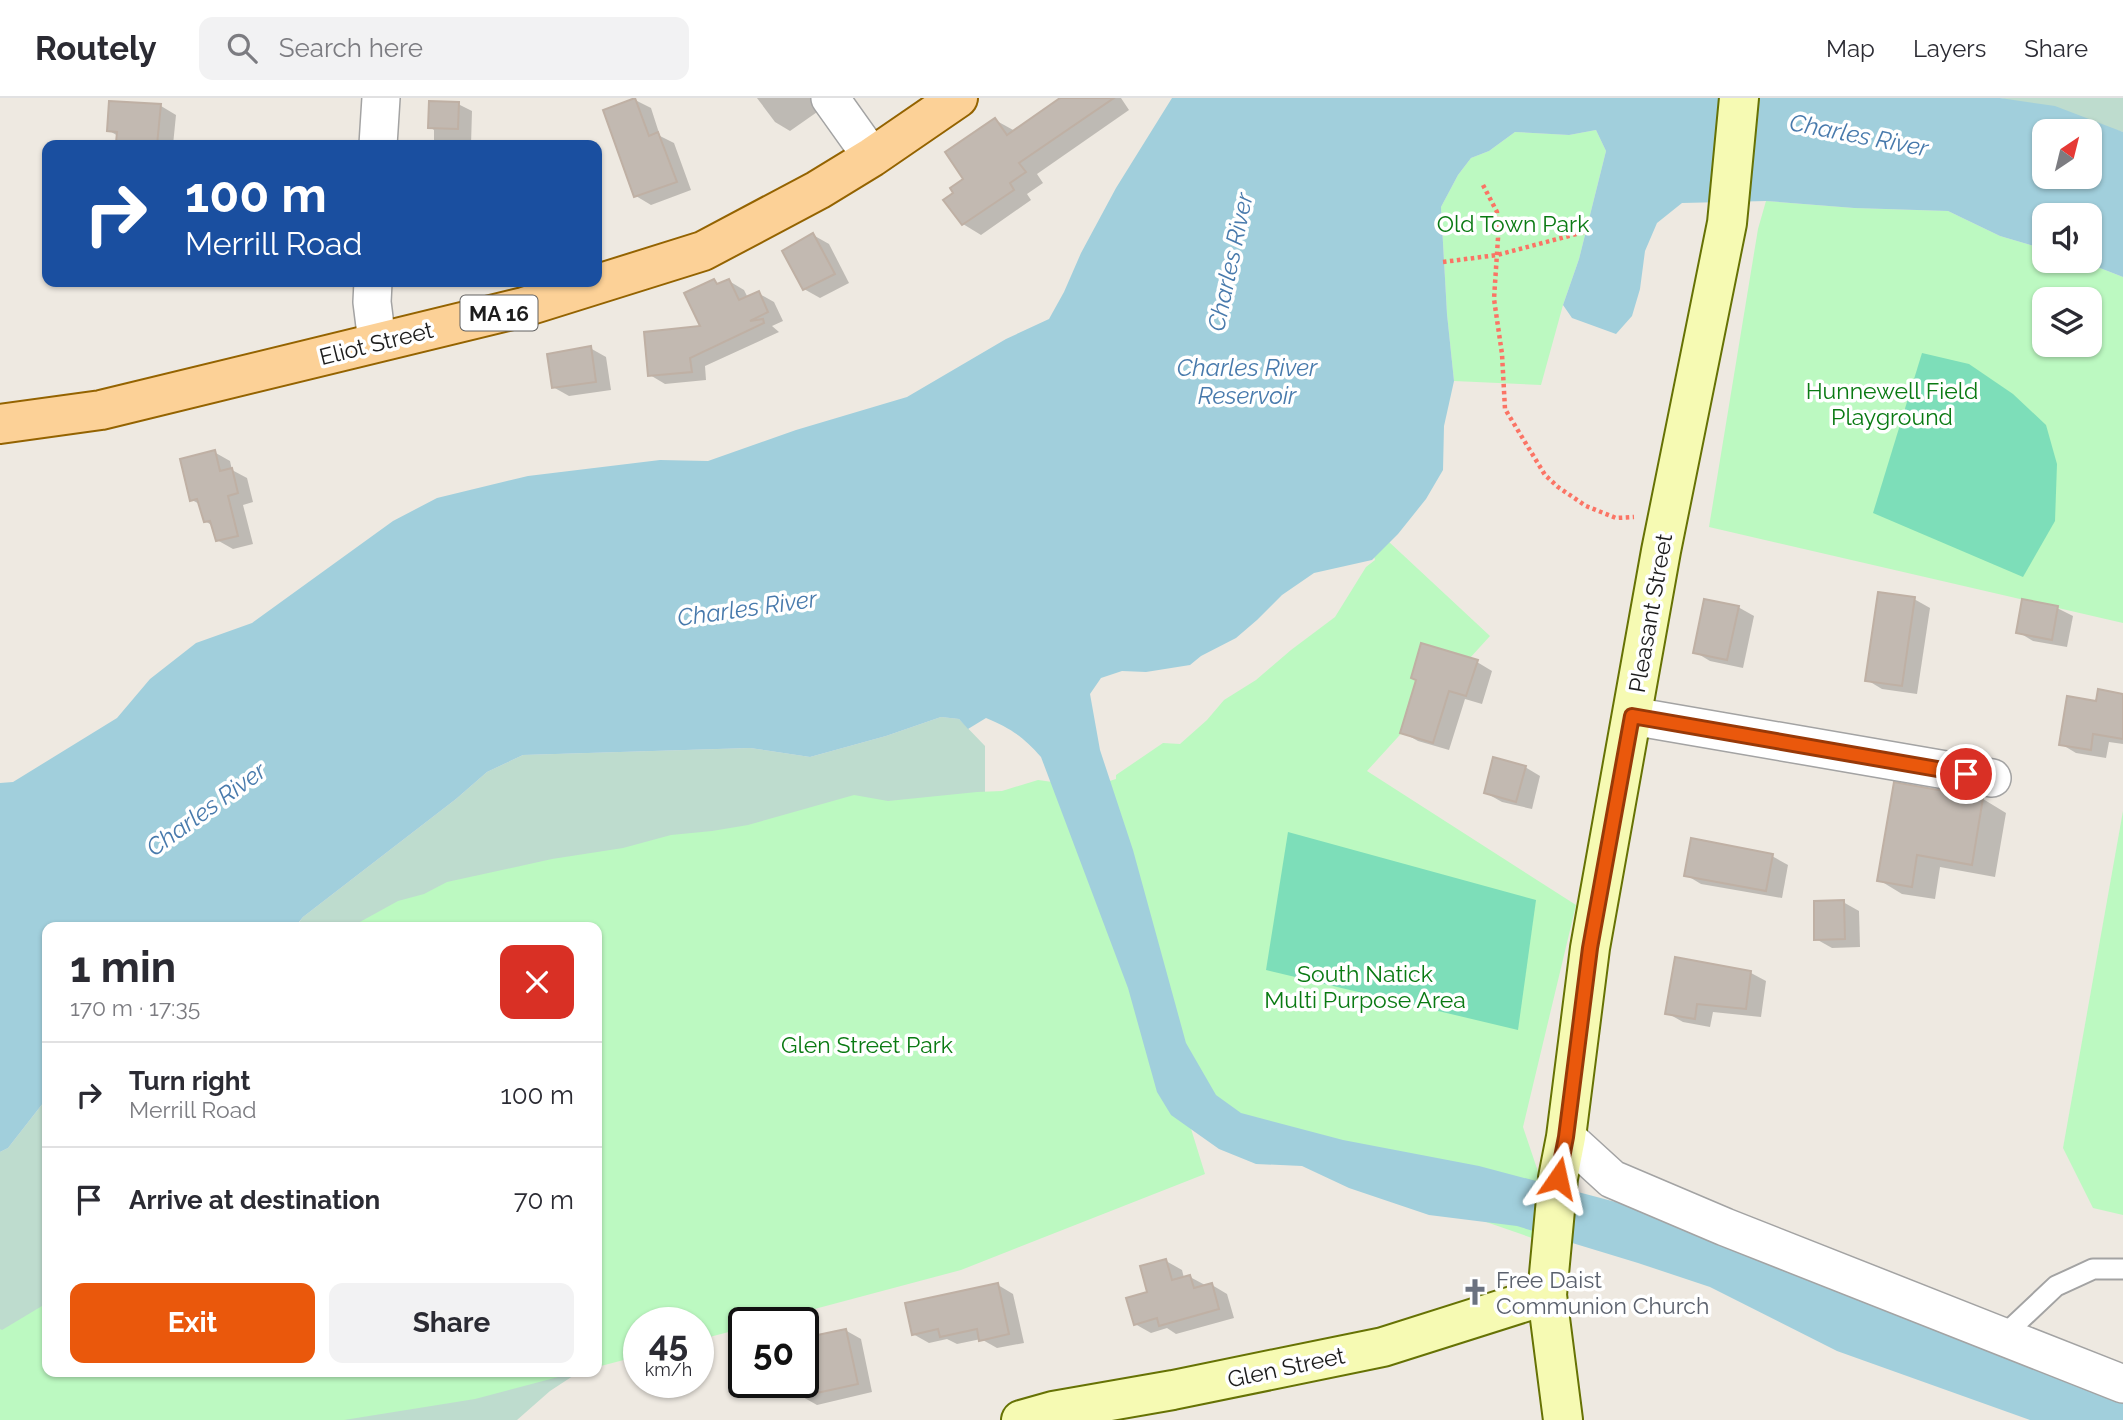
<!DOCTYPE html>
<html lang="en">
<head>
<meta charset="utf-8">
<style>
  :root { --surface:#fff; --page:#f2f2f3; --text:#2b2b33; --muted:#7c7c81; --line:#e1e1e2; --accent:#ea580c }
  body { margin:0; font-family:Raleway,sans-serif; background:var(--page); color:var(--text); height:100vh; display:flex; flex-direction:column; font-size:26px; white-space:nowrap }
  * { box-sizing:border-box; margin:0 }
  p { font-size:23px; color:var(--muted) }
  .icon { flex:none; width:38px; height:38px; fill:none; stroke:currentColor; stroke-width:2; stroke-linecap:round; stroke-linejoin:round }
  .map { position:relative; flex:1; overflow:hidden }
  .details { position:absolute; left:42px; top:824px; width:560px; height:455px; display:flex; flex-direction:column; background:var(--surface); border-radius:14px; box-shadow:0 2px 5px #0004 }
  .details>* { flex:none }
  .top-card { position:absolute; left:42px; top:42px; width:560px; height:147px; border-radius:14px; box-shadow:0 2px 5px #0004; background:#1a4fa0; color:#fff; overflow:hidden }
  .needle { width:46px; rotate:35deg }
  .buttons { position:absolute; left:2032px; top:21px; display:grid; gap:14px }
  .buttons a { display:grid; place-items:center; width:70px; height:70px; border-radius:14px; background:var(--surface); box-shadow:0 2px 5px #0004; font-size:35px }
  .speed { position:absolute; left:623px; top:1209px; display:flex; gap:14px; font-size:35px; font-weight:700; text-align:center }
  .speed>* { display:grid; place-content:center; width:91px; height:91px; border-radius:50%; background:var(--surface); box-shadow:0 2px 5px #0004; line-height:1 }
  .speed small { font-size:18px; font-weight:400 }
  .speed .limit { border:4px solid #111; border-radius:10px; background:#fff; color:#111 }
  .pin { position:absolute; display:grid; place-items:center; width:60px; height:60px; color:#fff; margin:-30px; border:4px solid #fff; border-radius:50%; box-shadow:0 2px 7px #0007 }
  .me { position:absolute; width:77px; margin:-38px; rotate:11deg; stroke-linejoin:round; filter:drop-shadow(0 0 5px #0008) }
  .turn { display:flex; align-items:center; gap:24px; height:147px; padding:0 28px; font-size:32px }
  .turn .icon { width:91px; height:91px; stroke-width:2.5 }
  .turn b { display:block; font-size:49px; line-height:60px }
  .round { display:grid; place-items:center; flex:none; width:74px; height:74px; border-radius:14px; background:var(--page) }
  .head { display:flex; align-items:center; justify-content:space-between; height:119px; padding:0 28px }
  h1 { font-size:42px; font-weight:700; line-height:52px }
  .button { display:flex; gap:14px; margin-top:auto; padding:14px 28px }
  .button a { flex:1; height:80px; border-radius:14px; background:var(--accent); color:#fff; font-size:28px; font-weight:700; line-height:80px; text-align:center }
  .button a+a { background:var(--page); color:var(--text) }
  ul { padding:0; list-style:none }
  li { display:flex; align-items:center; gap:21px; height:105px; padding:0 28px; border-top:2px solid var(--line) }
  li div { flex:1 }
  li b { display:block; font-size:26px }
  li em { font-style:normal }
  header { display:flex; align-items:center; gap:42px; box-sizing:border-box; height:98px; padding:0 35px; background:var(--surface); border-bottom:2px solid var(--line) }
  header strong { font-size:33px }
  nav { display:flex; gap:38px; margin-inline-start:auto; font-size:24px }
  .search { width:490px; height:63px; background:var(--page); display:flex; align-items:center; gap:18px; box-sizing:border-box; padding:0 24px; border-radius:14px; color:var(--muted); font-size:26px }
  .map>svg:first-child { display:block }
</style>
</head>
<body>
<header>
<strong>Routely</strong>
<div class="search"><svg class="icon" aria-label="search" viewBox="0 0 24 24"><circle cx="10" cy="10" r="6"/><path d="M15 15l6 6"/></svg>Search here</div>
<nav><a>Map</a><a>Layers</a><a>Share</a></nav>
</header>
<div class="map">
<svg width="2123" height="1322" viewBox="0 0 2123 1322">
  <rect width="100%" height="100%" fill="#eee9e1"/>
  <!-- wetland -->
  <g fill="#bedcce">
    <polygon points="2000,0 2123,0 2123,34 2004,1"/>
    <polygon points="941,619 959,621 985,648 985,707 639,1225 597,830 295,830 303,819 456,701 487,674 523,657 750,650 810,659 886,638"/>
    <polygon points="47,1000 47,1274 579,1274 550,1293 517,1322 0,1322 0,1054 8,1050"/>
  </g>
  <!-- park -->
  <g fill="#bcf9c1" fill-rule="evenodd">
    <polygon points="1596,32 1606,53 1579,161 1563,207 1541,287 1454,283 1447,216 1441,109 1458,77 1471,60 1489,53 1515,34 1569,37"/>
    <path d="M1766 103 1854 110 1948 113 2000 138 2044 151V163H2082L2123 179V525L1709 429 1758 131ZM2044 201H2090V247H2044Z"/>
    <polygon points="1388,443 1490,538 1367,673 1576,807 1523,1029 1564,1151 1188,1021 1205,1076 961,1172 762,1225 744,1225 744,1230 698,1242 698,1225 639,1225 639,1258 597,1269 597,830 354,830 358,825 398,803 424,796 447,784 552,761 623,750 671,737 712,733 748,727 854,697 888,703 977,694 1002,693 1038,682 1067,686 1103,685 1116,681 1116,677 1163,645 1180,646 1207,622 1224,602 1256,582 1291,552 1335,519 1366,469 1375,462 1374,458"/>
    <polygon points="2123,713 2123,1117 2093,1110 2063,1050"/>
    <polygon points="47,1205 47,1274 577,1274 475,1301 344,1322 0,1322 0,1231 2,1232"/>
  </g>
  <!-- pitch -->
  <g fill="#7ddeb9">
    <polygon points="1922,255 1969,266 2013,296 2046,327 2057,366 2055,423 2023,479 1873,415"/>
    <polygon points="1288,734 1536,802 1518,932 1266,872"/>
  </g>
  <!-- water -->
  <path fill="#a1cfdc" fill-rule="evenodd" d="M1172 0H2000L2055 8 2123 34V179L2082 163H2090V117H2044V151L2000 138 1948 113 1854 110 1766 103 1682 105 1657 125 1645 153 1640 191 1632 218 1616 236 1572 220 1563 207 1579 161 1606 53 1596 32 1569 37 1515 34 1489 53 1471 60 1458 77 1441 109 1447 216 1454 283 1444 328 1443 372 1426 401 1398 436 1372 462 1314 475 1282 497 1257 522 1236 540 1201 558 1190 567 1146 574 1122 573 1101 580 1090 596 1100 652 1133 752 1186 945 1216 997 1241 1015 1343 1042 1479 1068 1699 1126 2123 1295V1322H2030L1837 1253 1710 1189 1638 1165 1517 1128 1429 1117 1349 1090 1302 1068 1256 1066 1219 1051 1171 1017 1157 994 1128 890 1041 659C1024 639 1010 630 986 620L968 631 959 621 941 619 886 638 810 659 750 650 523 657 487 674 456 701 303 819 295 829 47 830V1000L8 1050 0 1054V685L13 684 117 620 150 581 196 545 252 525 393 423 437 400 528 378 660 362 708 363 796 332 907 299 1006 241 1049 221 1064 194 1081 155 1116 90ZM2044 33H2090V79H2044Z"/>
  <!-- shadow -->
  <g fill="#0003">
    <polygon points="757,0 811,0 820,12 790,33 775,24"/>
    <polygon points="1064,0 1121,0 1129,12 1037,76 1043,85 1027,96 1031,102 981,137 963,126 956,95 966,81 995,22 1015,33"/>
    <polygon points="635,2 651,10 660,38 674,45 691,92 651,107 636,98"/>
    <polygon points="458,6 472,13 471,47 434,47 434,32 430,29"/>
    <polygon points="161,8 176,17 173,47 118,47 118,38 108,32"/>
    <polygon points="813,137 829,146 849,185 820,200 804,191"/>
    <polygon points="714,183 721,187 729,183 744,192 748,200 758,195 774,204 783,223 772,228 779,234 705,268 706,282 665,286 650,277 702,229"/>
    <polygon points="590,250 606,259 611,292 569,298 553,289"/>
    <polygon points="214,354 230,363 232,372 247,380 253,404 243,407 253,446 233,451 217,442 213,428 205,423 201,407 192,402"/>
    <polygon points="1914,501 1930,510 1917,596 1882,591 1867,582"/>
    <polygon points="1738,509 1754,518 1743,570 1710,563 1695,554"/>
    <polygon points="2057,510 2073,518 2067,549 2033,543 2018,534"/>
    <polygon points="1477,564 1492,573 1482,606 1465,601 1449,652 1418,643 1402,634"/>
    <polygon points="2123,597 2123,646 2109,644 2106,660 2076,655 2061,646 2098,605"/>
    <polygon points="1525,669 1540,678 1532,711 1502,704 1486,695"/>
    <polygon points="1983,701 2006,715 1995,779 1940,769 1935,801 1902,796 1879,782"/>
    <polygon points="1772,758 1788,767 1782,800 1701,786 1686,777"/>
    <polygon points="1843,804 1859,813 1860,849 1832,850 1816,841"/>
    <polygon points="1751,875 1766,883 1761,919 1713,914 1710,929 1683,924 1667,915"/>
    <polygon points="1166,1163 1182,1172 1184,1180 1190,1179 1205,1187 1212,1187 1227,1196 1234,1220 1176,1236 1167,1230 1151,1235 1135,1226"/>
    <polygon points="998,1187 1013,1196 1024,1245 997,1250 981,1241 957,1246 947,1241 929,1245 913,1236"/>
    <polygon points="845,1232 861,1241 872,1294 817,1307 801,1298 798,1284 803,1284"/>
  </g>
  <!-- building -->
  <g fill="#c2b9b1" stroke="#bfb0a4" stroke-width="2">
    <polygon points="635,0 649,38 658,34 677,84 634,99 603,12"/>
    <polygon points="1060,0 1114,0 1019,65 1026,74 1010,85 1014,92 962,127 943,102 953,95 950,90 963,81 945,54 995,20 1007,37"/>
    <polygon points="109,3 161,6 157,47 128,47 128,45 116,45 117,34 107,33"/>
    <polygon points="429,3 459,4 458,31 428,30"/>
    <polygon points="813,135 835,176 803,192 782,153"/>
    <polygon points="714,181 717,186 729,181 739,202 759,193 768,214 750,223 763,221 764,225 690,260 692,274 648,278 644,234 700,228 684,195"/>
    <polygon points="591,248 596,284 552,290 547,256"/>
    <polygon points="215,352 220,373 232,370 238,395 228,398 238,438 216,443 210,423 204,424 197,401 190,403 180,361"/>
    <polygon points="1878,494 1915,499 1902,588 1865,583"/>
    <polygon points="1704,501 1739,508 1727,562 1693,555"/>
    <polygon points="2022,501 2058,508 2052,542 2016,535"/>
    <polygon points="1421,545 1478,562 1466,598 1449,593 1433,645 1400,635 1416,582 1411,580"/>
    <polygon points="2098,591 2123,596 2123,641 2093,636 2091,652 2059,647 2067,598 2096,603"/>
    <polygon points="1493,659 1526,668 1516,704 1484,695"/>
    <polygon points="1894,684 1983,700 1972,767 1917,757 1912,789 1877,783"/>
    <polygon points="1691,740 1773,756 1766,793 1684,778"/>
    <polygon points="1844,802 1845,841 1814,842 1814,803"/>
    <polygon points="1675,859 1751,873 1746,911 1697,906 1695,921 1665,916"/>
    <polygon points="1166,1161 1172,1182 1190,1177 1194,1190 1212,1185 1219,1211 1159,1228 1157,1220 1134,1227 1126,1200 1147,1194 1140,1168"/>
    <polygon points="998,1185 1009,1236 979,1243 977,1231 940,1239 938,1231 912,1237 905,1205"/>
    <polygon points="846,1231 858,1286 803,1298 803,1240"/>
  </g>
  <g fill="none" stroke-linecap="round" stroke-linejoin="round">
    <defs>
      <polyline id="lane" points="2003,1238 2056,1188 2093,1171 2123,1171"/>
      <g id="street">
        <polyline points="830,0 872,59"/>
        <polyline points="378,47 381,0"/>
        <polyline points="373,184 372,204 377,244"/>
        <polyline points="1632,618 1992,680"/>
        <polyline points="1566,1039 1612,1081 1725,1129 2123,1286"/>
      </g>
      <g id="secondary">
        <polyline points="1021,1322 1053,1313 1173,1292 1383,1249 1547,1197"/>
        <polyline points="1563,1322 1547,1197 1558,1080 1566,1039 1590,850 1661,453 1727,125 1739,0"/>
      </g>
      <polyline id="primary" points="0,326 101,312 524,209 703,153 818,92 872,59 958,0"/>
    </defs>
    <!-- lane casing -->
    <use href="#lane" stroke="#a3a3a3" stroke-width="23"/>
    <!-- street casing -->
    <use href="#street" stroke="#a3a3a3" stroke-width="40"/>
    <!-- secondary casing -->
    <use href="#secondary" stroke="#667204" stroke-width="42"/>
    <!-- primary casing -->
    <use href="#primary" stroke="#946300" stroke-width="42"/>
    <!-- path -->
    <g stroke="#fb7465" stroke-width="4.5" stroke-dasharray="3.5 3.5" stroke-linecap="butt">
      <polyline points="1483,87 1497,114 1498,140 1494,201 1502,256 1505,311 1545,377 1558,389 1586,408 1616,420 1634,419"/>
      <polyline points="1443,164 1497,157 1584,134"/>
    </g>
    <!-- lane -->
    <use href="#lane" stroke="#fff" stroke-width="19"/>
    <!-- street -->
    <use href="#street" stroke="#fff" stroke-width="37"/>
    <!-- secondary -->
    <use href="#secondary" stroke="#f6fab3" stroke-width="38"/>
    <!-- primary -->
    <use href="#primary" stroke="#fcd197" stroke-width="38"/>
  </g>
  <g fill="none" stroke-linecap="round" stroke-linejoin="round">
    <defs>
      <polyline id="route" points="1558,1080 1566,1039 1590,850 1632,618 1966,676"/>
    </defs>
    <!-- route casing -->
    <use href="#route" stroke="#983908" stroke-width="18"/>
    <!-- route -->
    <use href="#route" stroke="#ea580c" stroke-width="12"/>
  </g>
  <!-- icons -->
  <defs>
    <symbol id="church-bare" viewBox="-9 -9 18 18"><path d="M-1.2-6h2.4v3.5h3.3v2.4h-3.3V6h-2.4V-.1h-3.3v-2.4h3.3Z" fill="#6b7280" stroke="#fff" stroke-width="2.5" paint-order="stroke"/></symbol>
  </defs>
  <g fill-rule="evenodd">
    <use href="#church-bare" x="1456" y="1175" width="38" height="38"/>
  </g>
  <g text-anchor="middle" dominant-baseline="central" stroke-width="7" stroke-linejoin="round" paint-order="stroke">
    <!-- shield labels -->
    <rect fill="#fff" stroke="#606060" stroke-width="2" x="460.5" y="197.5" width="77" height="35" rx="5"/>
    <g font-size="21" font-weight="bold" fill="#1c1c1c">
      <text x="499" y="215">MA 16</text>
    </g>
    <!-- park labels -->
    <g font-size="23" fill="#0a7a13" stroke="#fff">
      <text x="1513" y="125">Old Town Park</text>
      <text x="1892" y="292">Hunnewell Field<tspan x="1892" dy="26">Playground</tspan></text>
      <text x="1365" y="875">South Natick<tspan x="1365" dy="26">Multi Purpose Area</tspan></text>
      <text x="867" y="946">Glen Street Park</text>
    </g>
    <!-- street labels -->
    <g font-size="23" fill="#1c1c1c" stroke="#fff">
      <text transform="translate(376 245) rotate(-14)">Eliot Street</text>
      <text transform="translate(1650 515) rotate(-80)">Pleasant Street</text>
      <text transform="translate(1286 1269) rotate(-12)">Glen Street</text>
    </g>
    <!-- worship labels -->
    <g font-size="23" fill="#5b616d" stroke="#fff" text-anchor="start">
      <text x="1496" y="1181">Free Daist<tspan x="1496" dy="26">Communion Church</tspan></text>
    </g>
    <!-- water labels -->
    <g font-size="24" font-style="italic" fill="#487aac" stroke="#fff">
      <text transform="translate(1859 37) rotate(11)">Charles River</text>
      <text transform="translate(1230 164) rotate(-78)">Charles River</text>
      <text x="1247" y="269">Charles River<tspan x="1247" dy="28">Reservoir</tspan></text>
      <text transform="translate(747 510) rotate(-8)">Charles River</text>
      <text transform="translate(206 711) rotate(-36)">Charles River</text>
    </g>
  </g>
</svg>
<div class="buttons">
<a><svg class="needle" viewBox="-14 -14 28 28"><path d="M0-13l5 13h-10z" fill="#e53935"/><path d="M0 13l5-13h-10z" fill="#7c7c81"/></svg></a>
<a><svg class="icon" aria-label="sound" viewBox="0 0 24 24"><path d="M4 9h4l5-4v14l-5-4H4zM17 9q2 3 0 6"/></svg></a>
<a><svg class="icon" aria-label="layers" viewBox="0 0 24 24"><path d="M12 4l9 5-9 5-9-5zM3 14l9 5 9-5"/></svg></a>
</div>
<div class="speed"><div>45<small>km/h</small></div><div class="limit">50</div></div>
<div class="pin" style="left:1966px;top:676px;background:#d93025"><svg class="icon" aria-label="arrive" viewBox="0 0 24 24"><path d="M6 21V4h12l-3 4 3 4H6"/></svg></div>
<svg class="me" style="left:1558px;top:1080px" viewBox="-20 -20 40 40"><path d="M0-17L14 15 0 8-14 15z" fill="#ea580c" stroke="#fff" stroke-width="4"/></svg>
<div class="top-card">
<div class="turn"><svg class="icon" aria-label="right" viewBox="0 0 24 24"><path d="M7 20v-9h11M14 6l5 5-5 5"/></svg><div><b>100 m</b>Merrill Road</div></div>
</div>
<section class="details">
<div class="head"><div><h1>1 min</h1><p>170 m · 17:35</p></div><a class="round" style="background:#d93025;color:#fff"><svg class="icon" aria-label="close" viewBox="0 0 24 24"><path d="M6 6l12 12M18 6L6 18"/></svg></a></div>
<ul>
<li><svg class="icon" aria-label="right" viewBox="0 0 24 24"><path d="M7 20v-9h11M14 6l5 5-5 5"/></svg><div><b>Turn right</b><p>Merrill Road</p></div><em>100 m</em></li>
<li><svg class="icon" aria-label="arrive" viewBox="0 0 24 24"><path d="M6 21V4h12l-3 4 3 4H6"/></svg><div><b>Arrive at destination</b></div><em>70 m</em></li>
</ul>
<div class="button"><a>Exit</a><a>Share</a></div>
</section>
</div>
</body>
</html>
